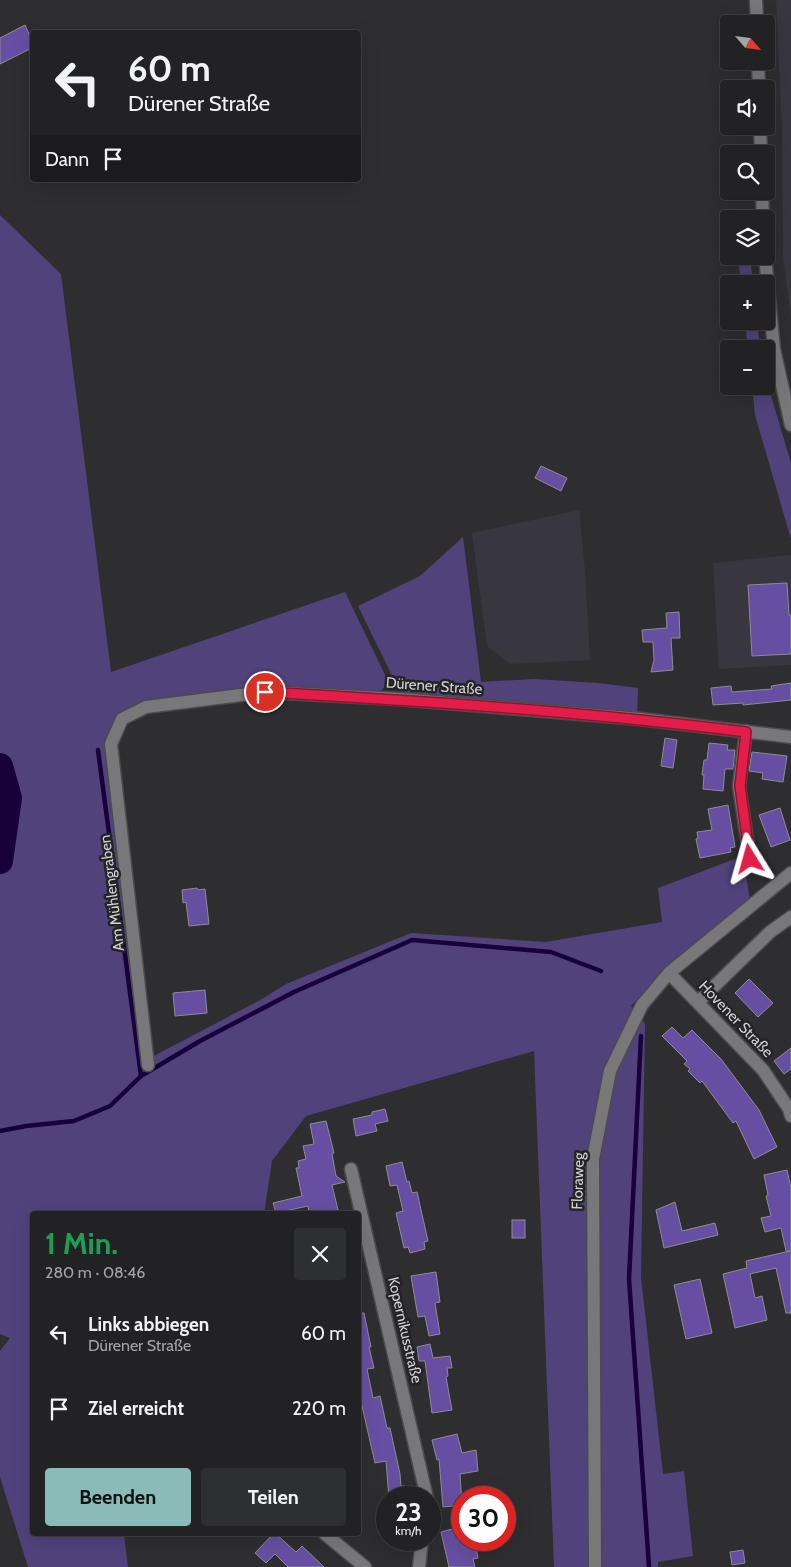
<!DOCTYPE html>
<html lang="de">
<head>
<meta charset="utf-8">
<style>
  :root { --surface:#222225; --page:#2e2f32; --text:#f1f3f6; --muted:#a2a4a7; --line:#3f3f42; --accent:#8bbbb9 }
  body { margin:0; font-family:Cabin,sans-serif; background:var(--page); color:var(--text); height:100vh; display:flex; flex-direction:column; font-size:19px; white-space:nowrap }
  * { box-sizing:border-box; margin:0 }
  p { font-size:16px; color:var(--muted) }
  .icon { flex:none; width:28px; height:28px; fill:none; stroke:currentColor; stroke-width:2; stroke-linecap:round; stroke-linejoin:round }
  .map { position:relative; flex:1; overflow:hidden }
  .panel { position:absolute; left:30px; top:1211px; width:331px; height:325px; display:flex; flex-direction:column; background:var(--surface); border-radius:5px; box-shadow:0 5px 20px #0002,0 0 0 1px var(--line) }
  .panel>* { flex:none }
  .hud { position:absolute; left:30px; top:30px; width:331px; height:152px; border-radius:5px; box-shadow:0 5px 20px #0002,0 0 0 1px var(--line); background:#222225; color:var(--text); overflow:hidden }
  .needle { width:32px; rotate:118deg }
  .controls { position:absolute; left:720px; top:15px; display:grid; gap:10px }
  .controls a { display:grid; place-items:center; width:55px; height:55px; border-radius:5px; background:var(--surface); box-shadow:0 5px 20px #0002,0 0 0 1px var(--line); font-size:25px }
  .speed { position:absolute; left:376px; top:1486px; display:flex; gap:10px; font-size:25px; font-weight:700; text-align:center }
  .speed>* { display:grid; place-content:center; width:65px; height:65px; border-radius:50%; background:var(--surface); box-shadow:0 5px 20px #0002,0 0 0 1px var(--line); line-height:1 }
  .speed small { font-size:12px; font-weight:400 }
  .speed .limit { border:8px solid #d22; background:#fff; color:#111 }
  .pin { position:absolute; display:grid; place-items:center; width:42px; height:42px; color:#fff; margin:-21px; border:2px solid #fff; border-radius:50%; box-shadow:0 1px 5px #0007 }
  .me { position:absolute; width:55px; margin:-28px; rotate:352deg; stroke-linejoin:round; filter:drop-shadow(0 0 4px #0008) }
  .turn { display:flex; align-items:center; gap:18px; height:105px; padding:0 15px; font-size:22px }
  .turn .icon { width:65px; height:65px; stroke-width:2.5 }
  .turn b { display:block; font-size:35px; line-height:42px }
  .then { display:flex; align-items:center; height:48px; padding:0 15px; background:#0003; gap:10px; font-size:19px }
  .round { display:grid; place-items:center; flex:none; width:52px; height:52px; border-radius:5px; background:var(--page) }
  .overview { display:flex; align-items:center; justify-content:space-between; height:85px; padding:0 15px }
  h1 { font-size:30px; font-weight:700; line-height:38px; color:#1e9e55 }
  .cta { display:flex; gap:10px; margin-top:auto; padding:10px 15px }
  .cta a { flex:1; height:58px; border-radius:5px; background:var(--accent); color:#111; font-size:20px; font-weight:700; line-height:58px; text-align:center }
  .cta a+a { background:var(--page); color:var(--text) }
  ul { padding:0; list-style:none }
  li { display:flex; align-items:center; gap:15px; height:75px; padding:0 15px }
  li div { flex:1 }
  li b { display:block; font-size:19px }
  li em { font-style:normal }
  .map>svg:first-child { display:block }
</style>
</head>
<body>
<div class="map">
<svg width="791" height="1567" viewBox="0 0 791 1567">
  <rect width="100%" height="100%" fill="#2e2e31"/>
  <!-- built -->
  <g fill="#38373f">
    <polygon points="776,0 791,0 791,318 783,256 782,130"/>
    <polygon points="579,510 585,571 590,660 510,664 487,646 472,533"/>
    <polygon points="791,555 791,665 719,669 713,563"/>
  </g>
  <!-- green -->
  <g fill="#51427b">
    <polygon points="0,215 61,274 111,672 345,592 385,675 386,686 376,695 265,687 144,704 107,744 152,1057 262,999 286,984 411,933 546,942 662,922 658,888 743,856 750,901 667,967 631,1006 645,1024 641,1277 663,1474 684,1471 693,1556 658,1562 658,1567 554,1567 534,1051 306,1116 272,1161 264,1214 32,1214 32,1534 124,1534 128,1567 28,1567 0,1477 0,1351 10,1338 0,1334"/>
    <polygon points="738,256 750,256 753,284 741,284"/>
    <polygon points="745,321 757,321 760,349 748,349"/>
    <polygon points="766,379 791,463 791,539 755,415 752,386 766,386"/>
    <polygon points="463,537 481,682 534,679 598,683 638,688 637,715 402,696 358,606 420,576"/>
  </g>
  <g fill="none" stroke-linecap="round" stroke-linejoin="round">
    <!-- stream -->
    <g stroke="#18003a" stroke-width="4.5">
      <polyline points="641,1036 629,1279 649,1567"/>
      <polyline points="141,1076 200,1041 294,992 412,940 551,952 601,971"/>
      <polyline points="0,1131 26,1126 74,1121 110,1106 141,1076 98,750"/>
    </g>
    <!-- river -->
    <polyline stroke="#18003a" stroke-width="26" points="0,766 9,798 0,861"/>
  </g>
  <!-- building -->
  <g fill="#664fa2" stroke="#8d8c90">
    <polygon points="25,25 32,41 32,48 0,64 0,38"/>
    <polygon points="541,466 567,478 561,491 535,478"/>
    <polygon points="787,583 789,615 791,615 791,654 752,656 748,585"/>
    <polygon points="679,612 680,638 671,638 673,670 651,672 654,660 653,642 643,642 642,630 667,628 666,613"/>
    <polygon points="791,683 791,700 743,705 743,703 713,705 711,688 731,686 732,692 772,689 771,686"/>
    <polygon points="665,738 677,740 673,768 661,766"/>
    <polygon points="709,743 728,745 727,750 735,750 733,769 725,769 723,791 703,789 704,775 702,775 704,760 707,760"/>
    <polygon points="752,752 787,756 783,782 762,779 763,773 749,771"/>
    <polygon points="728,805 735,847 730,848 731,852 700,858 696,839 698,838 697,832 712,830 708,809"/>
    <polygon points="780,808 790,840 771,847 759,815"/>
    <polygon points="197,888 198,890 205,889 209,924 189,926 186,902 183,903 182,890"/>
    <polygon points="749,979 773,1003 758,1017 735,993"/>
    <polygon points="205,990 207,1013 175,1016 173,993"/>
    <polygon points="672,1027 683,1038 692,1030 721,1059 759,1110 777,1147 754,1159 736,1121 733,1123 702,1081 700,1083 688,1071 690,1069 684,1064 687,1061 662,1036"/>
    <polygon points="791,1048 791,1069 784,1074 774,1061"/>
    <polygon points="385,1109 388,1121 375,1124 377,1131 356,1136 353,1119 372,1115 372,1112"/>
    <polygon points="326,1121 334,1153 332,1154 336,1176 345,1182 332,1185 339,1214 309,1214 308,1206 276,1213 273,1203 302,1196 296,1168 299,1168 298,1161 306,1159 303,1146 314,1144 310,1124"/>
    <polygon points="402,1162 407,1182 409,1181 412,1193 417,1192 428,1241 424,1242 425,1249 410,1253 408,1247 404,1248 396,1213 403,1211 397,1185 390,1186 386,1166"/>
    <polygon points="787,1170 791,1188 791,1313 786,1313 776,1268 750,1274 755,1298 762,1296 767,1320 735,1328 723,1274 747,1268 746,1261 790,1251 786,1251 781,1228 765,1232 761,1218 771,1216 766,1196 768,1195 764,1175"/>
    <polygon points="675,1202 682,1231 715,1223 718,1235 664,1248 656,1210"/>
    <rect x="512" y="1220" width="13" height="18"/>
    <polygon points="436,1272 440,1302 435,1303 440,1334 429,1336 425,1316 418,1317 411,1276"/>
    <polygon points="700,1279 712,1333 686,1339 674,1285"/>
    <polygon points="359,1313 364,1313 371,1347 369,1347 374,1368 367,1369 373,1398 380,1396 387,1428 390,1428 400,1474 401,1486 405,1486 406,1498 389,1498 386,1461 375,1463 359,1393"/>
    <polygon points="430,1344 433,1358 450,1356 452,1368 447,1368 448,1376 446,1377 452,1410 432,1413 425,1361 419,1361 417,1347"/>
    <polygon points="457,1434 462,1453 476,1450 478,1471 460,1474 462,1505 443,1507 439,1459 437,1460 432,1440"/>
    <polygon points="460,1527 462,1540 465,1545 475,1543 478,1558 473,1559 475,1567 449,1567 441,1532"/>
    <polygon points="273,1534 276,1534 296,1552 302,1546 324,1567 288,1567 275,1554 266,1563 255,1553"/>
    <polygon points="743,1550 745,1563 732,1565 730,1552"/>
  </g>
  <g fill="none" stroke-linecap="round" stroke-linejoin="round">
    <defs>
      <g id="minor">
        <polyline points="756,0 757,24"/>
        <polyline points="758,61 759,89"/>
        <polyline points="760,126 761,154"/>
        <polyline points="762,191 763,219"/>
        <polyline points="765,256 774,349 791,425"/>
        <polyline points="746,731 739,786 750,859"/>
        <polyline points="669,973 763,1070 789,1109 791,1116"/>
        <polyline points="698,1002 770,932 791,917"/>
        <polyline points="148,1065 111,744 122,719 146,707 265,692 398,699 640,719 791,737"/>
        <polyline points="351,1169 427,1498"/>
        <polyline points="325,1534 365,1567"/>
        <polyline points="419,1567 422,1540"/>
        <polyline points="595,1567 593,1159 610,1071 642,1005 669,973 791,873"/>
      </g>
    </defs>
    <!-- minor casing -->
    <use href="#minor" stroke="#4b4b4d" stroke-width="15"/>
    <!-- minor -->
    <use href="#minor" stroke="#78787b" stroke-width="12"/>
  </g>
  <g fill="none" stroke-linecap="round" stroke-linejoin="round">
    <defs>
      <path id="route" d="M265 692C425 701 586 712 746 732L740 786 750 859"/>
    </defs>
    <!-- route casing -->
    <use href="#route" stroke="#92132f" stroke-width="12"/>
    <!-- route -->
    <use href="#route" stroke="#e11d48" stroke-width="9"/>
  </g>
  <g text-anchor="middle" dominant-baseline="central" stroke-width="5" stroke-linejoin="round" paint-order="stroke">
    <!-- street labels -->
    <g font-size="15" fill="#d2d2d3" stroke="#242427">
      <text transform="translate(434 686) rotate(4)">Dürener Straße</text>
      <text transform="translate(112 893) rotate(-97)">Am Mühlengraben</text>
      <text transform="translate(736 1019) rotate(46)">Hovener Straße</text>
      <text transform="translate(578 1181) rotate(-88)">Floraweg</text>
      <text transform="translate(405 1330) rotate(77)">Kopernikusstraße</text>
    </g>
  </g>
</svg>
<div class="controls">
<a><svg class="needle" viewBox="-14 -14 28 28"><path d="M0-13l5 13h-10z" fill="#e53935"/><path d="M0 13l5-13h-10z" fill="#a2a4a7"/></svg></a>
<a><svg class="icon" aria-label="sound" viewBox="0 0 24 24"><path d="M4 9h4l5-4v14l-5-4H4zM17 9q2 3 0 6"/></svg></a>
<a><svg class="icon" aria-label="search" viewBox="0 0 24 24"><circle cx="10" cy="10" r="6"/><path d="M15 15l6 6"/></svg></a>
<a><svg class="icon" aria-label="layers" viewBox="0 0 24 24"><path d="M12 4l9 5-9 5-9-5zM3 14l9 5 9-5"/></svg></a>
<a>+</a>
<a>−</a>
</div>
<div class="speed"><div>23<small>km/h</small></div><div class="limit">30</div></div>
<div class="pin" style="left:265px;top:692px;background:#d93025"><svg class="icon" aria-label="arrive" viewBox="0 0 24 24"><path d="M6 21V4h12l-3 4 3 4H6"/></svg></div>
<svg class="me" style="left:750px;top:859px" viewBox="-20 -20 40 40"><path d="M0-17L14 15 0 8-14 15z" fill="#e11d48" stroke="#fff" stroke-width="4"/></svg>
<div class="hud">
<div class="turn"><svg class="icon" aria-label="left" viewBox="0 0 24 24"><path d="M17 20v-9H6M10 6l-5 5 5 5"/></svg><div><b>60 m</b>Dürener Straße</div></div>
<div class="then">Dann<svg class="icon" aria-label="arrive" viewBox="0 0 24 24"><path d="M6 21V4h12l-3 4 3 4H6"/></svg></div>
</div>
<section class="panel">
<div class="overview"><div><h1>1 Min.</h1><p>280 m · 08:46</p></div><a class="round"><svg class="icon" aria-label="close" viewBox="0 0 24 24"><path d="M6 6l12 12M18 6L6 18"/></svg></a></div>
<ul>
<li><svg class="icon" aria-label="left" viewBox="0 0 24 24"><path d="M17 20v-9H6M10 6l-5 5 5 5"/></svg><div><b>Links abbiegen</b><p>Dürener Straße</p></div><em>60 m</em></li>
<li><svg class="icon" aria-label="arrive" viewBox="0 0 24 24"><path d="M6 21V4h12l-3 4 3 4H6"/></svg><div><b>Ziel erreicht</b></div><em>220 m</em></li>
</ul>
<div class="cta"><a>Beenden</a><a>Teilen</a></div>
</section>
</div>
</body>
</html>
